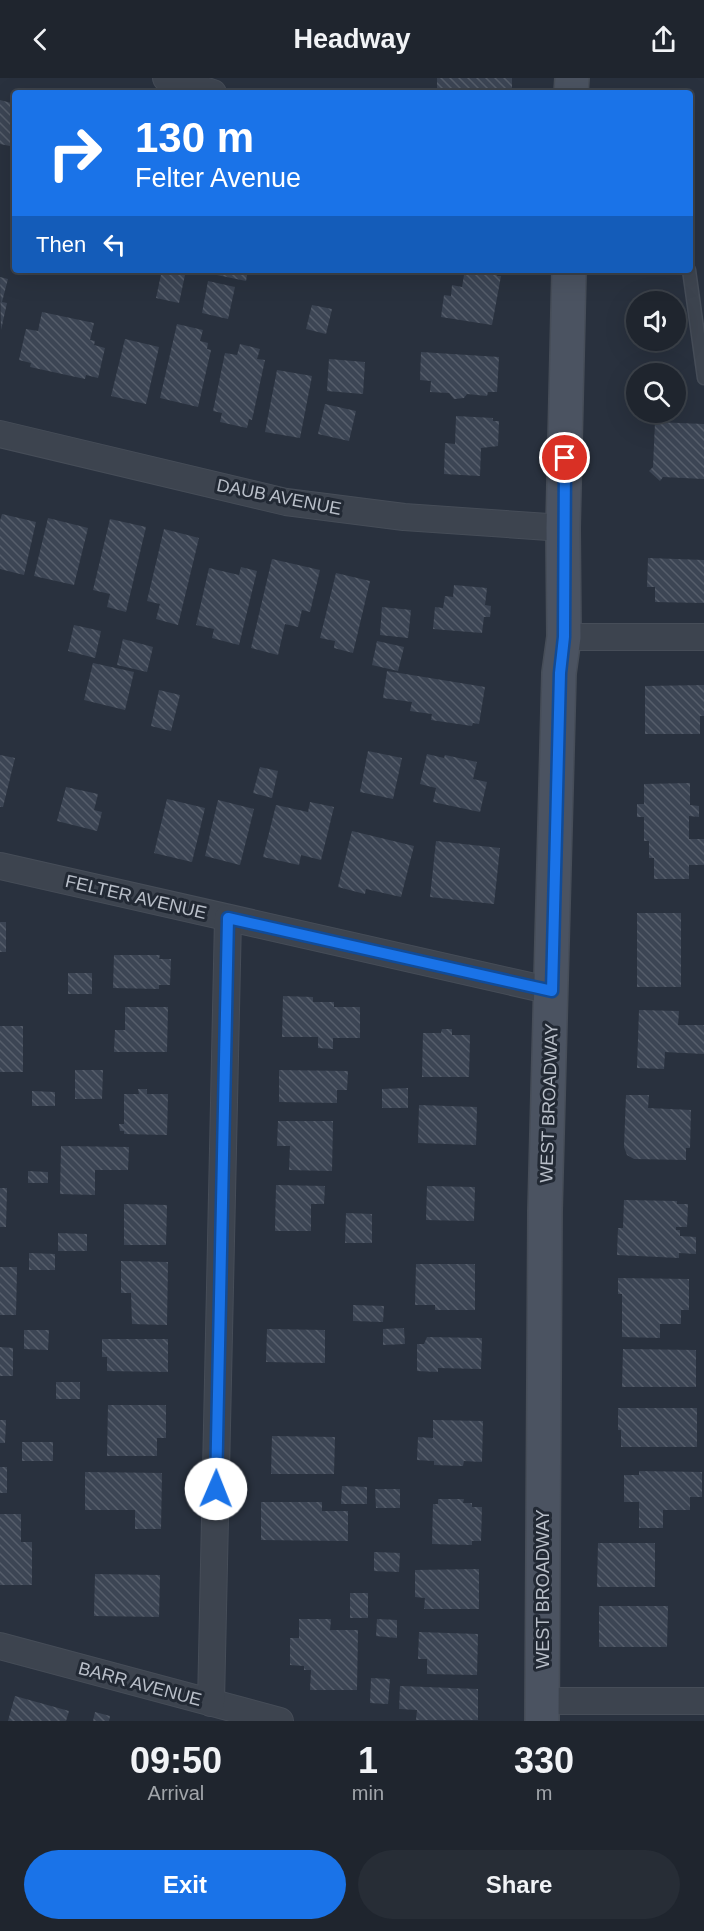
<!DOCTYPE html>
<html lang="en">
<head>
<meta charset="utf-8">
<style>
  :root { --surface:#1f252e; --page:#272d36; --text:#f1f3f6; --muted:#a1a5aa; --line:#3c424a; --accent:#1a73e8 }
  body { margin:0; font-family:Helvetica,sans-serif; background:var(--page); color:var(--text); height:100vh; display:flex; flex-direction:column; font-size:22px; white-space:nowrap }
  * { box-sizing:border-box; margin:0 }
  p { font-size:20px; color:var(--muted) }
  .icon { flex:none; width:33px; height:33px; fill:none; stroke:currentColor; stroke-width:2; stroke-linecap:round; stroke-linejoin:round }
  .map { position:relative; height:1643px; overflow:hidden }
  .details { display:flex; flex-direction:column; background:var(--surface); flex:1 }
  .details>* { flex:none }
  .hud { position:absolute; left:12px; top:12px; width:681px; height:183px; border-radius:6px; box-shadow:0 6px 24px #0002,0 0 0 2px var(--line); background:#1a73e8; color:#fff; overflow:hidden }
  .fabs { position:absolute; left:626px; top:213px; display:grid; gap:12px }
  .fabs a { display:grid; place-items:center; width:60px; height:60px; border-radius:50%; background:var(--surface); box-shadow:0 6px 24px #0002,0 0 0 2px var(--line); font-size:30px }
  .pin { position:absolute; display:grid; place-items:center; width:51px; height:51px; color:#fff; margin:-26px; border:3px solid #fff; border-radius:50%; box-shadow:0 2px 6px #0007 }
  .me { position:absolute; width:66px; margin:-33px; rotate:1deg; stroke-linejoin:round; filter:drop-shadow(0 0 4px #0008) }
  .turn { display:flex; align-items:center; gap:21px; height:126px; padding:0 24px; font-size:27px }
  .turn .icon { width:78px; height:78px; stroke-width:2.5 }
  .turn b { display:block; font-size:42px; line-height:51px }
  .then { display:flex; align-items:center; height:57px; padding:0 24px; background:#0003; gap:12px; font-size:22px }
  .eta { display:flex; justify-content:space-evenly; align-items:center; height:102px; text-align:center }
  .eta b { font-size:36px; font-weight:700; line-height:42px }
  .button { display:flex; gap:12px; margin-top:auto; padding:12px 24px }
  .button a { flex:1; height:69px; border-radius:36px; background:var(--accent); color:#fff; font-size:24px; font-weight:700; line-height:69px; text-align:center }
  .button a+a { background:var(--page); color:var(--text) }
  header { display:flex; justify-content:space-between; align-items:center; height:78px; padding:0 24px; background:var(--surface); font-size:27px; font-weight:700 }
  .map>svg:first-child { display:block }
</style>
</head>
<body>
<header><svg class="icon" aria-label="back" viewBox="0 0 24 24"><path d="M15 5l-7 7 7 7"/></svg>Headway<svg class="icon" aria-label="share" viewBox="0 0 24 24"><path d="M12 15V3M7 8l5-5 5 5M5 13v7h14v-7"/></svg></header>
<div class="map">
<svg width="704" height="1643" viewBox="0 0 704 1643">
  <defs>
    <pattern id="building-back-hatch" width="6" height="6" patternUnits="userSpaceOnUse" patternTransform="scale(1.5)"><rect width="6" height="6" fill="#3c4554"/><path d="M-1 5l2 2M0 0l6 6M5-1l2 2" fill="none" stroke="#565e6b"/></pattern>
  </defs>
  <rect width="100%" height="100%" fill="#29313e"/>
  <!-- building -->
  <g fill="url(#building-back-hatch)">
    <rect x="437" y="0" width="75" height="15"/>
    <polygon points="0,22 15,26 15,69 0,66"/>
    <polygon points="162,192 185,197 179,225 156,220"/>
    <polygon points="218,192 248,192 246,203 217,197"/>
    <polygon points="448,192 498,192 497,198 501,198 492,247 441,239 444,217 451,218 452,207 462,209 464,197 447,195"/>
    <polygon points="0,199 8,201 2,224 7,225 1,252"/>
    <polygon points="208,203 235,209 228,241 202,235"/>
    <polygon points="312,227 332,231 326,256 306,251"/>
    <polygon points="42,234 94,245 90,262 95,263 94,267 105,270 98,300 86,297 85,301 30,289 31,285 19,282 26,251 38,253"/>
    <polygon points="177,246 203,252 200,263 208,265 207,271 211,272 198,329 160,320"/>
    <polygon points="125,261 159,269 146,326 111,318"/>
    <polygon points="240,266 260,271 257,281 265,282 252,342 249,341 247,350 220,344 222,335 213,333 225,275 237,277"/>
    <polygon points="421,274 499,279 497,314 488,314 487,318 467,316 464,320 454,321 449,315 430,314 431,303 420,302"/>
    <polygon points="329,281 365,284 363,316 327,313"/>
    <polygon points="277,292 312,298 300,360 265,354"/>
    <polygon points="325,326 356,333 349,363 318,356"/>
    <polygon points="456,338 493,340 493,343 499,343 498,368 481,370 480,398 444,396 445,365 455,366"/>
    <polygon points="655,344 704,346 704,401 663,399 660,403 649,393 653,389"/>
    <polygon points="2,436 36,444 24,497 0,491 0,443"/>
    <polygon points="48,440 88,450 74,507 34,498"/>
    <polygon points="110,441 146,449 126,534 107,529 110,516 93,512"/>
    <polygon points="164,451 199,460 178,547 156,541 160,526 147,523"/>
    <polygon points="648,480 704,482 704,525 655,524 655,509 647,509"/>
    <polygon points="272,481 320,492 310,534 302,532 298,549 285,546 278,577 251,570"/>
    <polygon points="241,489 257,493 239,567 212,560 214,551 196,547 209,490 239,497"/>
    <polygon points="336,495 370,503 353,575 334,570 335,563 320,560"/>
    <polygon points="454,507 487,510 485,527 491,528 490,539 484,539 482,555 433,551 435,529 443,530 445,518 453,519"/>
    <polygon points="382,529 411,532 408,560 380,557"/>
    <polygon points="74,547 101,553 95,580 68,573"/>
    <polygon points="123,561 153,569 147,594 117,587"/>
    <polygon points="377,563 404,569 398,593 372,587"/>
    <polygon points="93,585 134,594 125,632 84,622"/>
    <polygon points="387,593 485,609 479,646 473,645 472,648 431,642 432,636 410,633 412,624 383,620"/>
    <polygon points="704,607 704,638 700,638 700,656 645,656 645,608"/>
    <polygon points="159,612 180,617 171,653 151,648"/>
    <polygon points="368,673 402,680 393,721 360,714"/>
    <polygon points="427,676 444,680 445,677 477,684 473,701 487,704 480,734 433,724 436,710 420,706"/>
    <polygon points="0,677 15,680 3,729 0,729"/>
    <polygon points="260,689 278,693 272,720 253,715"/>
    <polygon points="690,705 690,727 699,728 699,739 689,738 689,761 704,761 704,787 689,787 689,801 654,801 654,780 649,780 649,763 644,763 644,739 637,739 637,726 644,726 644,706"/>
    <polygon points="66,709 98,716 94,732 102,734 97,753 57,743"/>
    <polygon points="167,721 205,730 192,784 154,775"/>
    <polygon points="218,722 254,731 240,787 205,778"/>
    <polygon points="310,724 334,729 321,782 301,777 299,787 263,779 276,727 308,734"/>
    <polygon points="352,753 414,768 401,819 366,811 365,816 338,809"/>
    <polygon points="436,763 500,770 494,826 430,819"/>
    <rect x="637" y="835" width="44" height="74"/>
    <rect x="0" y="844" width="6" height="30"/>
    <polygon points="114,877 160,877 159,881 171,881 170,907 159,907 159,911 113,910"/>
    <rect x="68" y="895" width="24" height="21"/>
    <polygon points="283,918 313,919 313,924 334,924 334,929 360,929 360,960 333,960 333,971 318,970 318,959 282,959"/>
    <polygon points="125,929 168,929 167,974 114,974 115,952 125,952"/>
    <polygon points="639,932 679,933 678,947 704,947 704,976 665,974 664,991 637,990"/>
    <rect x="0" y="948" width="23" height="46"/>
    <polygon points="442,951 452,951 452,957 470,957 469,999 422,999 423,955 441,955"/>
    <polygon points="75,992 103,992 102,1021 75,1021"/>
    <polygon points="279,992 348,993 347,1012 337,1012 337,1025 279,1024"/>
    <polygon points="408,1010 408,1030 382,1030 382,1011"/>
    <polygon points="138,1011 147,1011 147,1016 168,1016 167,1057 124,1056 124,1053 120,1053 119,1046 124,1046 124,1016 139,1016"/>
    <polygon points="32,1013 55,1014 55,1028 32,1028"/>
    <polygon points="626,1017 649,1017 648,1030 691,1032 690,1070 686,1070 686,1082 634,1081 627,1077 624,1069"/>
    <polygon points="419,1027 477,1029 476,1067 418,1065"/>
    <polygon points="278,1043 333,1043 332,1093 289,1092 290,1068 277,1068"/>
    <polygon points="61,1068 129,1069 128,1092 95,1092 95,1117 60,1116"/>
    <polygon points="28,1093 48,1094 48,1105 28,1105"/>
    <polygon points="276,1107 325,1108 324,1126 311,1126 311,1153 275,1153"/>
    <polygon points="427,1108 475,1109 474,1143 426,1142"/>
    <polygon points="0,1110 7,1110 6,1149 0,1149"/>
    <polygon points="624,1122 677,1123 677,1126 688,1126 687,1149 676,1149 676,1152 680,1152 680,1158 696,1159 696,1176 679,1175 679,1180 617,1177 618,1150 623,1150"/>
    <polygon points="124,1126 167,1127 166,1167 124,1167"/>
    <polygon points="346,1135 372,1136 372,1165 345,1165"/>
    <polygon points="58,1155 87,1156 87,1173 58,1173"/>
    <polygon points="29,1175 55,1176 55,1192 29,1192"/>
    <polygon points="121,1183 168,1184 167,1247 132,1246 131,1215 121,1215"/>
    <polygon points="416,1186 475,1186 475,1232 435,1232 435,1227 415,1227"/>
    <polygon points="0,1189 17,1189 16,1237 0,1237"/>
    <polygon points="618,1200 689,1201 689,1232 681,1232 681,1246 660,1246 660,1260 622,1259 622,1216 618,1216"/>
    <polygon points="353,1227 384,1228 383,1244 353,1243"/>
    <polygon points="404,1250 405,1266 383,1267 383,1251"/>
    <polygon points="267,1251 325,1252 325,1285 266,1284"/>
    <polygon points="24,1252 49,1252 48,1272 24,1271"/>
    <polygon points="427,1259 482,1260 481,1291 438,1290 438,1294 417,1293 417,1266 424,1266"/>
    <polygon points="102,1261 168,1261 168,1294 107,1293 107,1279 102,1279"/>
    <polygon points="0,1269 13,1270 13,1298 0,1298"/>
    <polygon points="623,1271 696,1272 696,1309 622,1309"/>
    <rect x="56" y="1304" width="24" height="17"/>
    <polygon points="108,1327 166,1327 166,1360 157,1360 157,1378 107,1378"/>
    <polygon points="618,1330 697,1330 697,1369 621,1369 621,1352 618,1352"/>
    <polygon points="0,1342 6,1342 5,1365 0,1365"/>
    <polygon points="433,1342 483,1343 482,1384 464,1383 463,1388 434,1387 434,1383 417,1382 418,1359 433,1360"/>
    <polygon points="272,1358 335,1359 334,1396 271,1396"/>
    <rect x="22" y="1364" width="31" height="19"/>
    <rect x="0" y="1389" width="7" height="26"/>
    <polygon points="639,1393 702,1394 702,1419 690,1419 690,1432 663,1432 663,1450 639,1450 639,1424 624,1424 624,1397 639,1397"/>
    <polygon points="85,1394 162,1395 161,1451 135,1451 135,1432 85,1432"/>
    <polygon points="342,1408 367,1409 367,1426 341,1426"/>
    <polygon points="375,1411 400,1411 400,1430 376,1430"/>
    <polygon points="438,1421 464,1421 463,1425 472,1425 472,1429 482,1429 481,1463 472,1463 472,1467 432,1466 433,1426 438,1426"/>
    <polygon points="261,1424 322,1424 322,1433 348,1433 348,1463 261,1462"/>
    <polygon points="0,1436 21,1436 21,1464 32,1464 32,1507 0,1507"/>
    <polygon points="598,1465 655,1465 655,1509 597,1509"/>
    <polygon points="374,1474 400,1475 399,1494 374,1493"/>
    <polygon points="479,1491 479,1531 424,1531 425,1520 415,1519 415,1492"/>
    <polygon points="95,1496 160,1497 159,1539 94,1538"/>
    <rect x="350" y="1515" width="18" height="25"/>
    <polygon points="599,1528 668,1528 667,1569 599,1569"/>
    <polygon points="299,1541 331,1541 330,1552 358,1552 357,1612 310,1612 311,1592 304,1592 304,1588 290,1587 290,1560 299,1560"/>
    <polygon points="377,1541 397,1542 397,1560 376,1558"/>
    <polygon points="419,1554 478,1556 477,1597 427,1596 427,1581 418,1581"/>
    <polygon points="371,1600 390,1601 388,1626 370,1625"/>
    <polygon points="400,1608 478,1611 478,1642 416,1642 417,1632 399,1631"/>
    <polygon points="15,1618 69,1633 66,1643 8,1643"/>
    <polygon points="95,1634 110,1638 109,1643 93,1643"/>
  </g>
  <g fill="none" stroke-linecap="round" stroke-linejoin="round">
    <defs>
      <polyline id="lane" points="689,192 704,300"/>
      <g id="street">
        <polyline points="166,0 213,15"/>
        <polyline points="0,356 286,424 404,439 563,450"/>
        <polyline points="564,559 704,559"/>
        <polyline points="0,788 552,913"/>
        <polyline points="0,1568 280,1643"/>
        <polyline points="542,1623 704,1623"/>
        <polyline points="211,1625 228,840"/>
      </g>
      <g id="secondary">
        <polyline points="571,15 572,0"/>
        <polyline points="542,1643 545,1133 559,595 564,559 563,450 569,192"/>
      </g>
    </defs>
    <!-- lane casing -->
    <use href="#lane" stroke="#464d58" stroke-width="15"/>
    <!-- street casing -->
    <use href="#street" stroke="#464d58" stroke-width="28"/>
    <!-- secondary casing -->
    <use href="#secondary" stroke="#464d58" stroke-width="36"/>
    <!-- lane -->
    <use href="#lane" stroke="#3d444f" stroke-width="12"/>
    <!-- street -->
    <use href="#street" stroke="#3d444f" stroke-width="26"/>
    <!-- secondary -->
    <use href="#secondary" stroke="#4b5361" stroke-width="33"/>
  </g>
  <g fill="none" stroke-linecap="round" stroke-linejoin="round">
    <defs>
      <polyline id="route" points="216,1411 228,840 552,913 560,595 564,559 565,380"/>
    </defs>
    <!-- route casing -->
    <use href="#route" stroke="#114b97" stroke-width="15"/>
    <!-- route -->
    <use href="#route" stroke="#1a73e8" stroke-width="10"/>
  </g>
  <g text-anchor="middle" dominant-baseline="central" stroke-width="6" stroke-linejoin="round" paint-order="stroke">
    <!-- street labels -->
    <g font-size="18" fill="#b9bfc9" stroke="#222934">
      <text transform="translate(279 419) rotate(11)">DAUB AVENUE</text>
      <text transform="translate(136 819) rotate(13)">FELTER AVENUE</text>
      <text transform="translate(549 1025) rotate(-88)">WEST BROADWAY</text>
      <text transform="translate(543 1511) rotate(-90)">WEST BROADWAY</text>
      <text transform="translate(140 1606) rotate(15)">BARR AVENUE</text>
    </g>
  </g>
</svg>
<div class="fabs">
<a><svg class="icon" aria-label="sound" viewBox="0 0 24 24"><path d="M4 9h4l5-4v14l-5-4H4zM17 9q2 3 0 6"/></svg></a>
<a><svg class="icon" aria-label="search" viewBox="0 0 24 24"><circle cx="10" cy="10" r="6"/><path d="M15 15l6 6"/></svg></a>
</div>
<div class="pin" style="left:565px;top:380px;background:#d93025"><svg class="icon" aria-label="arrive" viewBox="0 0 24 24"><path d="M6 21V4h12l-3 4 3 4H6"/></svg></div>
<svg class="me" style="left:216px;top:1411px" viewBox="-20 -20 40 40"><circle r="19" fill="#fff"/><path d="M0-13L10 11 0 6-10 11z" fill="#1a73e8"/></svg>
<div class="hud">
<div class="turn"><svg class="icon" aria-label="right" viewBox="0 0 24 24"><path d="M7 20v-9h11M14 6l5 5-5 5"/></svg><div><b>130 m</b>Felter Avenue</div></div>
<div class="then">Then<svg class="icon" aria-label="left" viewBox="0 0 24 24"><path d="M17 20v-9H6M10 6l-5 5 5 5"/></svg></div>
</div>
</div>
<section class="details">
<div class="eta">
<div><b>09:50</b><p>Arrival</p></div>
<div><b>1</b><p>min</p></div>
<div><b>330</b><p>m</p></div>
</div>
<div class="button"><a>Exit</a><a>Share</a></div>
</section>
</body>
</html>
